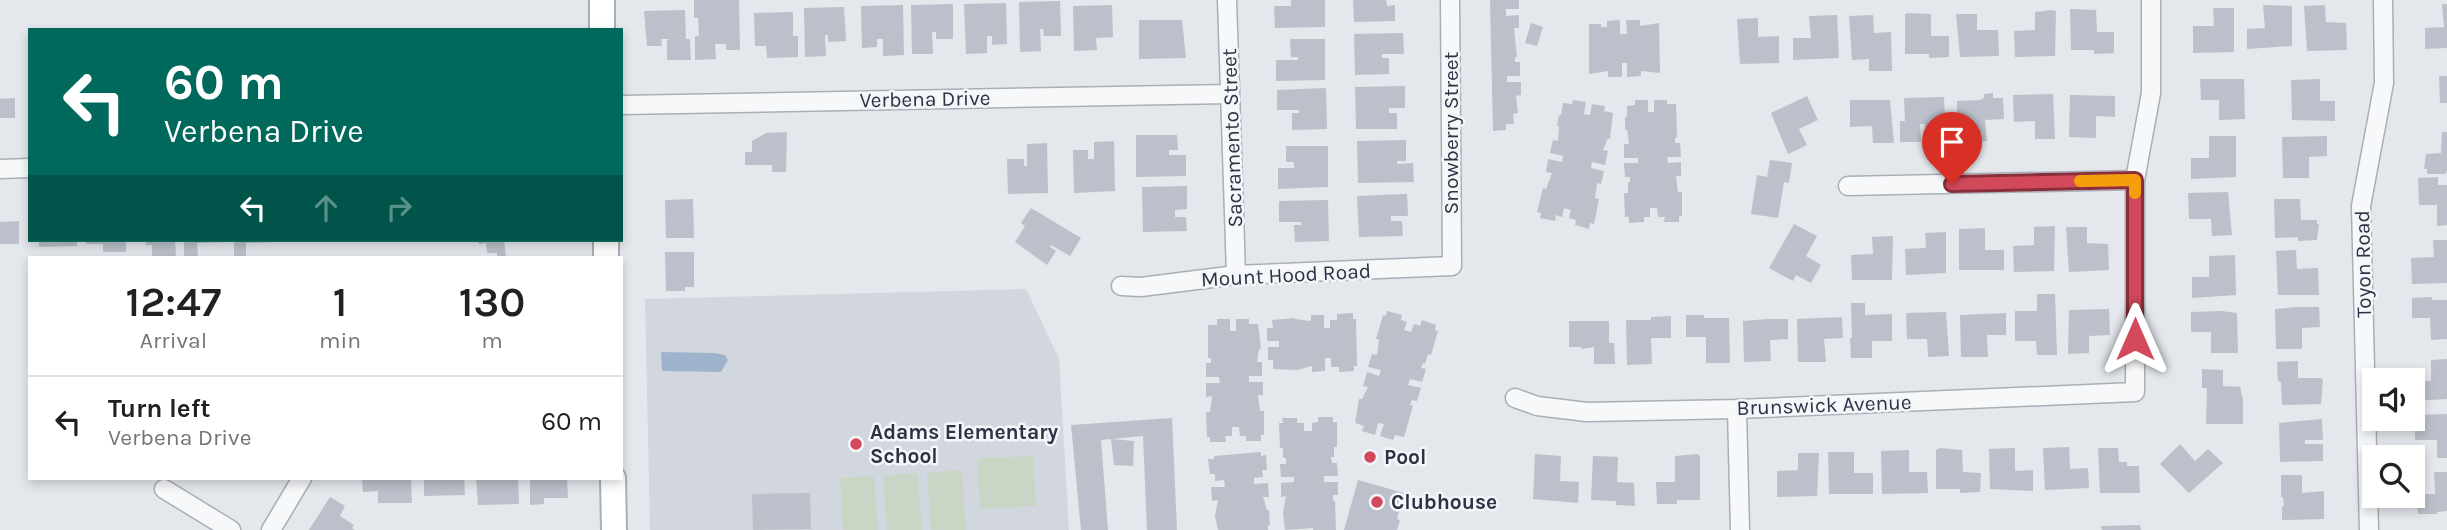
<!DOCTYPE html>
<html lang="en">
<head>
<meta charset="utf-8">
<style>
  :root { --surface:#fff; --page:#f6f6f6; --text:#202124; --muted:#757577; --line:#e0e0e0 }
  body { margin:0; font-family:Karla,sans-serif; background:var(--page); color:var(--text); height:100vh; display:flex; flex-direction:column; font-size:26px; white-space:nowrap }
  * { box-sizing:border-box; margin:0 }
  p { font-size:23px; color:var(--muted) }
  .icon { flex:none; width:38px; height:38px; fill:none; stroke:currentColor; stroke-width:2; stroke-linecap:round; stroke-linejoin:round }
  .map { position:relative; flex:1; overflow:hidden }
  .sheet { position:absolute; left:28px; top:256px; width:595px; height:224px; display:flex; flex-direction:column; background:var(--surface); border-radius:0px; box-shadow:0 4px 10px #0003 }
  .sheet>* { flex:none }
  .hud { position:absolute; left:28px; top:28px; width:595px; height:214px; border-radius:0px; box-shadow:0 4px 10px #0003; background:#00695c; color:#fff; overflow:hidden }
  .controls { position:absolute; left:2362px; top:368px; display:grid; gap:14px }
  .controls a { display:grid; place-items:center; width:63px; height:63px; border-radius:0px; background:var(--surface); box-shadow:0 4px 10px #0003; font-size:35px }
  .pin { position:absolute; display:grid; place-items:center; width:60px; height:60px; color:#fff; margin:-72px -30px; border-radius:50% 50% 50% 0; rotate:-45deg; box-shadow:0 0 7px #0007 }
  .pin .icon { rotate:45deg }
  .me { position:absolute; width:77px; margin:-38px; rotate:0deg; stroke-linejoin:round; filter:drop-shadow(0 0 5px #0008) }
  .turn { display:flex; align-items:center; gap:24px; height:147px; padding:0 21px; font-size:32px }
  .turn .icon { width:91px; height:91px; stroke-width:2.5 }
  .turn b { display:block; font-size:49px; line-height:60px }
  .lanes { display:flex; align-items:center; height:66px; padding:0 21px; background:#0003; justify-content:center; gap:35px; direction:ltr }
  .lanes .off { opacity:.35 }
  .eta { display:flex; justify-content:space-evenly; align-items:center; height:119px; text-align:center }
  .eta b { font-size:42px; font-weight:600; line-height:49px }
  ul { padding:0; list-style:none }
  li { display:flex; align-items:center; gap:21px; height:91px; padding:0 21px; border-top:2px solid var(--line) }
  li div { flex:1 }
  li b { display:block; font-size:26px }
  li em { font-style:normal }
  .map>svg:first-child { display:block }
</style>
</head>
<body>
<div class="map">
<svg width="2447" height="530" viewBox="0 0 2447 530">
  <rect width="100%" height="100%" fill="#e4e7ec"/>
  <!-- built -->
  <polygon fill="#d2d6de" points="1026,289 1059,359 1069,530 650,530 645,299"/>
  <!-- green -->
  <g fill="#c9d6c5">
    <polygon points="1033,456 1036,506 980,509 977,459"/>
    <polygon points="962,470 966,530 931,530 927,473"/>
    <polygon points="917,473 922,530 887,530 883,476"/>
    <polygon points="874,476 878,530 843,530 840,478"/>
  </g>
  <!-- water -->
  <polygon fill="#9fb4cc" points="661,352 714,353 725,355 728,360 721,372 662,371"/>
  <!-- building -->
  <g fill="#bbc0ca">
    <polygon points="694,0 739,0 740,50 726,50 726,44 715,44 716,59 695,60 695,36 699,36 698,18 694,18"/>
    <polygon points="1291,0 1325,0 1325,27 1275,28 1274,6 1291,6"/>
    <polygon points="1353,0 1386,0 1387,6 1395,5 1395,21 1354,22"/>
    <polygon points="1490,0 1519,0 1519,9 1506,9 1506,16 1519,15 1519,28 1514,28 1517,57 1515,57 1515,62 1520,62 1520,76 1507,76 1507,82 1521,82 1521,95 1516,96 1518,113 1513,114 1514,124 1506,124 1506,130 1493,131"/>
    <polygon points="1060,1 1061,36 1044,36 1043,29 1040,29 1041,51 1020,52 1019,2"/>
    <polygon points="1006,3 1007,44 992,45 992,36 987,36 987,53 966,54 964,4"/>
    <polygon points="953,4 953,39 936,39 936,32 932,32 933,54 912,54 911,5"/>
    <polygon points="2442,4 2447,4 2447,48 2425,49 2425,28 2444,27"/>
    <polygon points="903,5 904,55 883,56 883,39 877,39 877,47 862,48 861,6"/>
    <polygon points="1112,5 1113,37 1096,38 1097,50 1074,51 1073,6"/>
    <polygon points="2263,5 2292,6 2292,46 2247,49 2247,29 2265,28"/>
    <polygon points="2325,5 2326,22 2346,23 2347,50 2307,51 2304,6"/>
    <polygon points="844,7 846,41 828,42 828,35 825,35 826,56 805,57 804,8"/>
    <polygon points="2213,8 2234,8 2234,52 2193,53 2193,26 2214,26"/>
    <polygon points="2070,9 2096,10 2097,32 2114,32 2114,53 2094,54 2094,50 2071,50"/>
    <polygon points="685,10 686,39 690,39 691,60 667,60 667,40 670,39 661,39 662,46 647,46 644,11"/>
    <polygon points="2051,10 2056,11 2055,56 2015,57 2014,31 2035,30 2035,12"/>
    <polygon points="793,12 793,36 798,36 798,57 767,58 766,46 755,46 754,13"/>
    <polygon points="1908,13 1931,14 1931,36 1949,36 1949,57 1929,58 1929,54 1905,54 1905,14"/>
    <polygon points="1956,14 1977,14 1977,30 1998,30 1999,56 1960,57"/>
    <polygon points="1837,15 1839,58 1793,60 1793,38 1811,38 1809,16"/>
    <polygon points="1873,15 1874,33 1891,32 1892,71 1869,71 1869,59 1852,60 1849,16"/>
    <polygon points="1758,18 1758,37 1779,36 1779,63 1740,64 1737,19"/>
    <polygon points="1139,20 1182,20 1186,58 1139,59"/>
    <polygon points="1620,20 1620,34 1627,34 1626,20 1640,20 1640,26 1659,23 1660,73 1641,71 1641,76 1627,77 1627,63 1622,63 1622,77 1608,77 1608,71 1589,74 1589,24 1601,24 1601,27 1607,27 1607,21"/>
    <polygon points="1531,23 1543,27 1537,46 1525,43"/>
    <polygon points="1403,33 1404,54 1382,54 1382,58 1389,58 1389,74 1355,75 1354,34"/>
    <polygon points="1290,39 1325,39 1325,80 1276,81 1276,60 1298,60 1298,57 1291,57"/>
    <polygon points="2439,76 2447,76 2447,103 2440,103"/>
    <polygon points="2200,79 2244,79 2245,119 2219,120 2219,100 2201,100"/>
    <polygon points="2320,79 2320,101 2335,101 2335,121 2292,120 2291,80"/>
    <polygon points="1405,86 1405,108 1389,108 1389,113 1397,113 1397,129 1356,129 1355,87"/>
    <polygon points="1326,88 1327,129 1292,130 1292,113 1299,113 1299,110 1277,110 1277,90"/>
    <polygon points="1993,93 1993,98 2003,98 2004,119 1985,120 1987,141 1958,142 1957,101 1980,100 1984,98 1984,94"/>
    <polygon points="2053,94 2055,139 2035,139 2035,121 2014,122 2013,95"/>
    <polygon points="2070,95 2115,96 2115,117 2096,116 2096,138 2069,137"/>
    <polygon points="1807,96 1818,120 1799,129 1807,145 1788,154 1771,113"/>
    <polygon points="1944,97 1946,142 1926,142 1925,124 1920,124 1921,142 1900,142 1900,121 1905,121 1904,98"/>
    <polygon points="15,98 15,118 0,118 0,99"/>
    <polygon points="1573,100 1586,102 1584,114 1590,115 1592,104 1605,106 1604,111 1613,113 1610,139 1608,138 1603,150 1608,151 1605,165 1592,162 1591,168 1604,171 1601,184 1597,183 1595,198 1599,199 1594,224 1590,223 1589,229 1575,225 1576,220 1569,218 1571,210 1564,208 1562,217 1556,215 1555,221 1540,218 1541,213 1537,212 1543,188 1546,189 1552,173 1546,172 1548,159 1562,162 1563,156 1550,153 1553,140 1558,141 1559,126 1557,126 1559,115 1561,115 1563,103 1572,104"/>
    <polygon points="1635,100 1648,100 1648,112 1654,112 1654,100 1667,100 1667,104 1676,104 1677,137 1675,138 1675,143 1680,143 1681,157 1667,157 1668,163 1681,162 1681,176 1676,176 1678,192 1682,192 1682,216 1679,216 1679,222 1664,222 1665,217 1658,217 1657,208 1650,208 1650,217 1644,217 1644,222 1629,223 1629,217 1625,217 1624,193 1628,193 1628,183 1630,182 1630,177 1625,177 1624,163 1638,163 1638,158 1624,158 1624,144 1629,144 1627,130 1625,130 1625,117 1627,117 1627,106 1635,105"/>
    <polygon points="1850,100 1890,100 1894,143 1873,143 1872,126 1850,127"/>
    <polygon points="787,132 786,172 772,172 772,165 745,165 745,152 752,152 752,141 766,133"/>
    <polygon points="2442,132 2447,132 2447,170 2446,174 2427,174 2427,169 2424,169 2426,154 2441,153"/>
    <polygon points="1136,135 1177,135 1178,150 1169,150 1169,155 1186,155 1186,176 1136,177"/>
    <polygon points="2209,136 2236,136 2236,177 2191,179 2191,158 2209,158"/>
    <polygon points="2327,136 2327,156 2309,157 2309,178 2283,178 2282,137"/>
    <polygon points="1406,140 1406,161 1397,161 1397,164 1413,163 1414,182 1358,183 1357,141"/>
    <polygon points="1114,141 1115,191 1074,193 1073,150 1088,150 1088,159 1094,159 1094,142"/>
    <polygon points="1047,143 1048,193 1008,194 1007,159 1024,159 1024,166 1027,166 1027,144"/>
    <polygon points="1286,146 1328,146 1328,187 1278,189 1278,168 1294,168 1294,162 1286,162"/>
    <polygon points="1770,160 1792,163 1789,183 1784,182 1778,218 1751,214 1757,175 1767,177"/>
    <polygon points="2438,177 2438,185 2447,185 2447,225 2437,226 2437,205 2419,205 2418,178"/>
    <polygon points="1187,186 1187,209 1175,210 1175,217 1186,217 1187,231 1143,232 1142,187"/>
    <polygon points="2228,192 2232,235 2212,236 2211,219 2189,219 2188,193"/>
    <polygon points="1407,194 1408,216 1391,216 1391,221 1402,221 1403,236 1359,237 1357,196"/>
    <polygon points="693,199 694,238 666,238 665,200"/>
    <polygon points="2274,199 2300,199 2301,220 2317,220 2317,224 2319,224 2317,240 2298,241 2298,237 2275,238"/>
    <polygon points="1328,200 1329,241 1295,242 1294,225 1302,225 1301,222 1279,222 1279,201"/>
    <polygon points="1031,208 1081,238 1070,256 1051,245 1050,247 1056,251 1047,265 1015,242 1025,226 1021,223"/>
    <polygon points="19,221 19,244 0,244 0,222"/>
    <polygon points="1794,224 1817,236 1806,256 1821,265 1811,283 1796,275 1793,281 1769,268"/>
    <polygon points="2055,226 2054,271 2014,272 2013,246 2034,245 2034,227"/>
    <polygon points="2066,227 2087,227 2087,243 2108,244 2109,270 2069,272"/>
    <polygon points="1985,228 1985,250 2004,250 2004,270 1959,270 1959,229"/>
    <polygon points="1946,232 1946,273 1906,275 1905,249 1926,248 1925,233"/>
    <polygon points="1893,236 1892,280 1852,280 1851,255 1873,254 1872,237"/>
    <polygon points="39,240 77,240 77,246 39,247"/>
    <polygon points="86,240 126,240 126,252 103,252 103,244 86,244"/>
    <polygon points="146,240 175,240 176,257 152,257 152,245 146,245"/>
    <polygon points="184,240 225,240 225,242 197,243 198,257 184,257"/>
    <polygon points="234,240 272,240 272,242 246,243 246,257 234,257"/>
    <polygon points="478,240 504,240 506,257 497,257 497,253 487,253 486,243 479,244"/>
    <polygon points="2433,240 2447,240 2447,283 2412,284 2411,258 2434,257"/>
    <polygon points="2296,250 2297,269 2318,268 2319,295 2278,295 2276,251"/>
    <polygon points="665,252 694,252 694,287 685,287 685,291 666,291"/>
    <polygon points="2235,255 2236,295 2192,298 2192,277 2209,277 2209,256"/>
    <polygon points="2037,294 2055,294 2057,355 2037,355 2036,341 2015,341 2015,311 2037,311"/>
    <polygon points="2432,297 2432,300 2447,300 2447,339 2431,340 2430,318 2412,318 2412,298"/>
    <polygon points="1851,303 1865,303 1865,315 1892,314 1892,341 1872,341 1872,358 1851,358 1850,338 1852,338"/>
    <polygon points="2299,307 2319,307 2320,327 2302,328 2302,349 2276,349 2275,309"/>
    <polygon points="2109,309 2110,335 2089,336 2089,353 2068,354 2069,310"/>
    <polygon points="1387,311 1402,315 1401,320 1407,322 1404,330 1411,332 1414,324 1420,326 1422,320 1436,325 1435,330 1438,331 1431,355 1428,354 1425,364 1423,363 1421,368 1426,369 1422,382 1410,379 1408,385 1421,388 1417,401 1412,400 1410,405 1413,406 1404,437 1395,435 1393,440 1380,436 1384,424 1378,423 1375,435 1362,431 1364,426 1355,423 1359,399 1362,399 1368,387 1363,386 1367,372 1379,376 1381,370 1368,367 1372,354 1377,355 1379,339 1376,339 1383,315 1386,316"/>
    <polygon points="2221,311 2237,313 2238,353 2211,353 2211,332 2191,332 2191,312"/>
    <polygon points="1946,312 1949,356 1928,357 1927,339 1907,339 1906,313"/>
    <polygon points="1353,313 1353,319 1356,319 1357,366 1354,366 1354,371 1339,372 1339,367 1331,367 1331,358 1325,358 1325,371 1312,372 1312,366 1297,370 1273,369 1273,360 1268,360 1268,347 1279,347 1279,341 1267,341 1267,328 1273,328 1272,320 1295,318 1295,319 1311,321 1311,315 1324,315 1324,328 1330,328 1330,320 1337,320 1337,314"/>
    <polygon points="2006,313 2006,335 1987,335 1988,357 1961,357 1960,315"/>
    <polygon points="1686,315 1704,315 1704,318 1729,318 1730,363 1706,363 1706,337 1686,337"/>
    <polygon points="1671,316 1671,338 1651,338 1652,364 1627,365 1626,320 1651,320 1651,317"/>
    <polygon points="1842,317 1843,338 1824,339 1826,362 1798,362 1797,319"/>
    <polygon points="1217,319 1230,319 1230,331 1236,331 1236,319 1249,319 1249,324 1258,324 1261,349 1259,349 1257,362 1262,362 1262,376 1249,376 1249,382 1263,382 1263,395 1258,395 1260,411 1264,411 1264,435 1261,435 1261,441 1246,441 1246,436 1240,436 1239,427 1232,427 1232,436 1225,436 1226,442 1210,442 1210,437 1207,437 1206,412 1210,412 1212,396 1206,397 1206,383 1220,383 1219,377 1206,377 1206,363 1211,363 1211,358 1208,358 1208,325 1217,325"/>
    <polygon points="1767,319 1788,319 1788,339 1770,340 1771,361 1744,362 1743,321"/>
    <polygon points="1569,321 1609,321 1609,343 1614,343 1615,364 1594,364 1594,347 1581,349 1581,347 1569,347"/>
    <polygon points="2447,359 2447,399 2413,401 2413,381 2431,381 2431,360"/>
    <polygon points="2298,361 2298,378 2321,378 2323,380 2321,404 2282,405 2281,382 2278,381 2277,362"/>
    <polygon points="2202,369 2223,370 2223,386 2240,387 2243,400 2243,424 2206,424 2207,388 2202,388"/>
    <polygon points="2447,414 2447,458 2437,458 2437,440 2415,440 2415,415"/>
    <polygon points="1318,417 1333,417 1333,422 1337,422 1337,447 1334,447 1334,457 1331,457 1332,463 1337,463 1338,476 1324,476 1324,482 1338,482 1338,495 1333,495 1333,501 1335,501 1336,530 1313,530 1313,528 1285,530 1283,512 1286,496 1281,497 1281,483 1294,482 1294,477 1281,477 1280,464 1286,464 1286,458 1283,458 1283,448 1280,448 1279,423 1283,423 1282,418 1297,418 1297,423 1304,423 1304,431 1312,431 1312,423 1318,422"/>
    <polygon points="1172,418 1177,530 1147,530 1143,436 1111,439 1134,441 1133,466 1114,465 1111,439 1101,440 1108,530 1081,530 1071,425"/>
    <polygon points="2322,419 2323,440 2305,440 2305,444 2323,444 2323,461 2280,462 2279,423"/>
    <polygon points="2180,444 2195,461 2208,449 2223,463 2189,493 2160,464"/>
    <polygon points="2069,447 2070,469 2088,468 2089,488 2045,490 2043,448"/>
    <polygon points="1940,448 1962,450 1963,472 1981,473 1980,492 1960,493 1960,489 1936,489 1936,450"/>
    <polygon points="2015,448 2015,471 2033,470 2033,491 1990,489 1989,449"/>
    <polygon points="2098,448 2118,448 2119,462 2127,462 2127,466 2139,466 2140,493 2100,493"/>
    <polygon points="1909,450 1909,472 1927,472 1928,493 1882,494 1881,451"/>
    <polygon points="1261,452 1261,456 1266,455 1267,470 1262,470 1263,477 1254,478 1254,484 1268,483 1269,497 1263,497 1267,510 1269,510 1270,525 1268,525 1268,530 1218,530 1215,516 1218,500 1212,501 1211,487 1225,487 1224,480 1215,481 1215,474 1210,474 1208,459 1214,459 1214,456"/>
    <polygon points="1828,452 1854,452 1854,473 1873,473 1873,494 1829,494"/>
    <polygon points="1798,453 1819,453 1817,496 1777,497 1777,471 1798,470"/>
    <polygon points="1535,454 1561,456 1560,481 1579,482 1578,503 1533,499"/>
    <polygon points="1697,454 1700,456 1700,500 1677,500 1677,504 1657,504 1656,482 1675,482 1675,456"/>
    <polygon points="1593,456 1618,457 1617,482 1634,483 1635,506 1616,505 1616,501 1591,500"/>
    <polygon points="2434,472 2447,472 2447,511 2437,512 2437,514 2418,514 2417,494 2435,494"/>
    <polygon points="2281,475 2302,475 2302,493 2324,491 2324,519 2282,520 2282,507 2284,506 2283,497 2281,497"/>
    <polygon points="362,478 411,478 412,503 378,503 378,491 363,492"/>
    <polygon points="424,478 464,478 465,495 424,496"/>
    <polygon points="476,478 518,478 519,504 478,505"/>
    <polygon points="530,478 567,478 568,498 544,498 544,504 530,505"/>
    <polygon points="1358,480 1404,493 1399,511 1397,519 1400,520 1397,530 1344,530"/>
    <polygon points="810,493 811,529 753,530 752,494"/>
    <polygon points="330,497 345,506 340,516 354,525 352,528 355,530 309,530"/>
    <polygon points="2140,525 2141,530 2102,530 2101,526"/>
  </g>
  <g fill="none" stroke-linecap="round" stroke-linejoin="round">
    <defs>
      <g id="minor">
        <polyline points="1227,0 1236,275"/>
        <polyline points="621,105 1229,94"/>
        <polyline points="0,169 30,168"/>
        <polyline points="1848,186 2135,180"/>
        <polyline points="1121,286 1141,287 1236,275 1452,266 1450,0"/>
        <polyline points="1515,398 1537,406 1587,412 1737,409 2135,392 2135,180 2151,93 2151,0"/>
        <polyline points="1737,409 1740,530"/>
        <polyline points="164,489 231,530"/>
        <polyline points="271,530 302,478"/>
        <polyline points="2369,530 2361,206 2384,83 2383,0"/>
      </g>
      <g id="secondary">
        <polyline points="602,0 602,30"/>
        <polyline points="606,240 606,257"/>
        <polyline points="613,478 614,530"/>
      </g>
    </defs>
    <!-- minor casing -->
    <use href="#minor" stroke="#a9aeb7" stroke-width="21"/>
    <!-- secondary casing -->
    <use href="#secondary" stroke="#a9aeb7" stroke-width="28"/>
    <!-- minor -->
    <use href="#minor" stroke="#f7f8fa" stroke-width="18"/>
    <!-- secondary -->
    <use href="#secondary" stroke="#fff" stroke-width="24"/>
  </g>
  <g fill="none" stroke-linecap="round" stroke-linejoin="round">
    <defs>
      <polyline id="route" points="1952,184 2135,180 2135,339"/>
    </defs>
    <!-- route casing -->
    <use href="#route" stroke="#882f3b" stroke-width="18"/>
    <!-- route -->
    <use href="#route" stroke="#d1495b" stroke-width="12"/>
    <!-- slow -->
    <polyline stroke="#f59e0b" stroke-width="12" points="2080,181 2135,180 2135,193"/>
  </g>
  <!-- markers -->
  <g fill="#d1495b" stroke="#f4f6f9" stroke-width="2.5">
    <circle cx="856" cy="444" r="7"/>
    <circle cx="1370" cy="457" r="7"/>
    <circle cx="1377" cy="502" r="7"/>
  </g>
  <g text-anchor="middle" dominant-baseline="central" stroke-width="5" stroke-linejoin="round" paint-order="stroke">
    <!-- street labels -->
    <g font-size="21" fill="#2b3445" stroke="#f4f6f9">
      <text transform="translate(925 99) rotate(-1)">Verbena Drive</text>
      <text transform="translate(1451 133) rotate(-90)">Snowberry Street</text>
      <text transform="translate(1232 138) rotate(-92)">Sacramento Street</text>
      <text transform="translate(2363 264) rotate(-91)">Toyon Road</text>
      <text transform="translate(1286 275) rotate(-3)">Mount Hood Road</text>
      <text transform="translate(1824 405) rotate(-2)">Brunswick Avenue</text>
    </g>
    <!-- poi labels -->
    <g font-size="21" font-weight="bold" fill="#2b3445" stroke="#f4f6f9" text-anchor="start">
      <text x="870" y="432">Adams Elementary<tspan x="870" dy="24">School</tspan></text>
      <text x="1384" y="457">Pool</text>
      <text x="1391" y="502">Clubhouse</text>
    </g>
  </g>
</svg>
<div class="controls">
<a><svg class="icon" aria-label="sound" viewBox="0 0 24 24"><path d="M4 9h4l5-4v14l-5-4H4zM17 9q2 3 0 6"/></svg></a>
<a><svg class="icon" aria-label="search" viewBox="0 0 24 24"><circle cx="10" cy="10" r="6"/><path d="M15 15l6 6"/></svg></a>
</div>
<div class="pin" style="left:1952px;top:184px;background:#d93025"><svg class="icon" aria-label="arrive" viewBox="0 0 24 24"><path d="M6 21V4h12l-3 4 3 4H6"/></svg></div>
<svg class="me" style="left:2135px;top:339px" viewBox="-20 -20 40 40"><path d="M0-17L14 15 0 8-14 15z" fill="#d1495b" stroke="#fff" stroke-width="4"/></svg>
<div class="hud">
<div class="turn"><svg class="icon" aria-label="left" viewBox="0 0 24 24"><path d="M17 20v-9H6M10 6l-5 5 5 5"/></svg><div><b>60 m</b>Verbena Drive</div></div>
<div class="lanes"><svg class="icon" aria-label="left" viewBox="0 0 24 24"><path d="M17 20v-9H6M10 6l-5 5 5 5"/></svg><svg class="icon off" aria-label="ahead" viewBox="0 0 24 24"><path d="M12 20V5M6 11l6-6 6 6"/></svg><svg class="icon off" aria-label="right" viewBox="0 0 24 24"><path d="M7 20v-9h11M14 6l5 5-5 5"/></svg></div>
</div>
<section class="sheet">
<div class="eta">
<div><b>12:47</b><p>Arrival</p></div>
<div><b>1</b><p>min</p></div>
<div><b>130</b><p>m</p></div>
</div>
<ul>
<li><svg class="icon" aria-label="left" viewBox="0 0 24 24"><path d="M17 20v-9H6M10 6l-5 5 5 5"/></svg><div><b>Turn left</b><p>Verbena Drive</p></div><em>60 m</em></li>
</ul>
</section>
</div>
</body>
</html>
